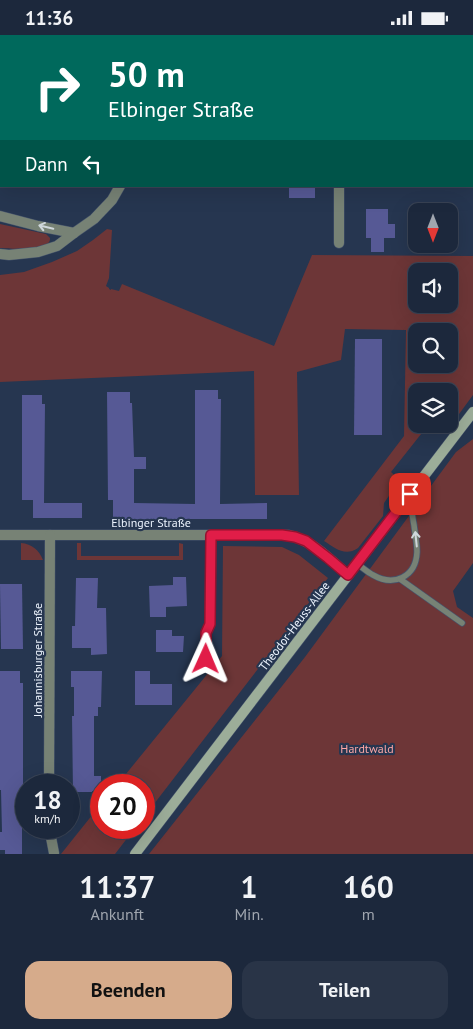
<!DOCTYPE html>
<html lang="de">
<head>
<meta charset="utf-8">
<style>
  :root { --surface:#1c283c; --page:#293447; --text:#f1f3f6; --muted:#a0a6af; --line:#3a4456; --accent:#d6ab8b }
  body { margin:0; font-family:"PT Sans",sans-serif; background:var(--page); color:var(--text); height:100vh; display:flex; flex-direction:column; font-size:19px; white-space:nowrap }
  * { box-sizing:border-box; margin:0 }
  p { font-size:16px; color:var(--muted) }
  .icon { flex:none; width:28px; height:28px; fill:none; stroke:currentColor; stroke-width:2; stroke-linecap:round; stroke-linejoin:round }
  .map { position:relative; height:819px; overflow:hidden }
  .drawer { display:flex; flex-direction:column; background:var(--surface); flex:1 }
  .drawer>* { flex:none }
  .guide { position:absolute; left:0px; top:0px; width:474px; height:152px; box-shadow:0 5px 20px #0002,0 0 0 1px var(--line); background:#00695c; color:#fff; overflow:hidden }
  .needle { width:32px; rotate:180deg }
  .buttons { position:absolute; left:408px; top:168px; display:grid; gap:10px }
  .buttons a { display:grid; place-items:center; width:50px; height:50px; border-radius:10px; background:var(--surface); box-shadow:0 5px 20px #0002,0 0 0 1px var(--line); font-size:25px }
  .speed { position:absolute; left:15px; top:739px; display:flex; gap:10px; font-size:25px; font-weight:700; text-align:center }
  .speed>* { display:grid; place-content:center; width:65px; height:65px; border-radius:50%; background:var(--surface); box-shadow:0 5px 20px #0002,0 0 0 1px var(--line); line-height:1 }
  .speed small { font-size:12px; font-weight:400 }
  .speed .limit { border:8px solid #d22; background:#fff; color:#111 }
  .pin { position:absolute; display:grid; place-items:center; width:42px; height:42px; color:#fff; margin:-21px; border-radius:10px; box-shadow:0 2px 8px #0006 }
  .me { position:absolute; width:55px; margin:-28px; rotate:1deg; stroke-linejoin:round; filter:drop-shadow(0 0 4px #0008) }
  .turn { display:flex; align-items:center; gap:18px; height:105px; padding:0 25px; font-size:22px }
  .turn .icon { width:65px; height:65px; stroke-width:2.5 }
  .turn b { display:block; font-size:35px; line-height:42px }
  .then { display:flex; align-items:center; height:48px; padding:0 25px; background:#0003; gap:10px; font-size:19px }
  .eta { display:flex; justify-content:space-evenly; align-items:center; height:85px; text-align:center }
  .eta b { font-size:30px; font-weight:800; line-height:35px }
  .primary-button { display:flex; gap:10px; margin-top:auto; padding:10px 25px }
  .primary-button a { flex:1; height:58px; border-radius:15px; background:var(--accent); color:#111; font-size:20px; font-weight:800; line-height:58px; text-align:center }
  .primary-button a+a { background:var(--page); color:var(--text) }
  .status { display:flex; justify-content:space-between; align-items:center; height:35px; padding:0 25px; background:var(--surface); direction:ltr }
  .status svg { height:14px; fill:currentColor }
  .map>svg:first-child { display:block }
</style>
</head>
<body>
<div class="status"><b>11:36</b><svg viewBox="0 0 49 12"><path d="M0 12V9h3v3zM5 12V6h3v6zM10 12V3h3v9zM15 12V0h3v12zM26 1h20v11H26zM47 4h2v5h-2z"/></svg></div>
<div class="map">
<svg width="473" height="819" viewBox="0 0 473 819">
  <rect width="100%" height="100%" fill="#263650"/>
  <!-- green -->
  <g fill="#6d3637" fill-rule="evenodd">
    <path d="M0 189 46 199 50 203C50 204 50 206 49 207 45 215 8 214 0 213Z"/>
    <path d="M107 194 112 195 109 243 106 251 109 253V254L111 255V254L119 256 122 249 274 311 312 220 473 221V360L451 390 448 389 449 356H416V389H429L391 437 400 445 384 468 383 481 358 513C345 522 335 513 324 506L404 401 406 295 345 294 341 325 297 337 299 460H255L254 336 0 347V240L24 237 52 227 77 216 93 205ZM449 236V269H416V236ZM449 296V329H416V296Z"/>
    <polygon points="473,404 473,528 453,556 457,572 473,583 473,819 149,819 305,622 456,417"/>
    <path d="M21 508C32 509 39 515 43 525H21Z"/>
    <polygon points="77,508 81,508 81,521 179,521 179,508 183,509 183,525 77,525"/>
    <polygon points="223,511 282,512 299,520 328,543 144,782 144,750 117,750 222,621"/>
    <polygon points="101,769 101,792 135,793 115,819 61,819"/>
  </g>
  <!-- building -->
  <g fill="#565995">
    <rect x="289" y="151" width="26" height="12"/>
    <polygon points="366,174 388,174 388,189 395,189 395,203 384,203 384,217 371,217 371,203 366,203"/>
    <polygon points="355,304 382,304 382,400 354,400"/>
    <polygon points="195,355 218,355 218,364 221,364 220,469 267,468 267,484 181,484 181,485 113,484 113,465 108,465 107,357 130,357 130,368 132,368 134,422 146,422 146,434 134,434 134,468 195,469"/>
    <polygon points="22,360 42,360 42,369 45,369 44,468 82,468 82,483 33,483 33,465 22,465"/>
    <polygon points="173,542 186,542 187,571 166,572 166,582 150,582 149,551 173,550"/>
    <polygon points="76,543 98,543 97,573 106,573 107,619 91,620 91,613 72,613 72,591 75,591"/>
    <polygon points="0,549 22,549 23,614 1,614"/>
    <polygon points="156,595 172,595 172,601 184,601 183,617 156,617"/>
    <polygon points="0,636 20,636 20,648 23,648 23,754 22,754 22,819 5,819 5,815 0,815 0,797 2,797 1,755 0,755"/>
    <polygon points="71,636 102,636 101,672 98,672 98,681 94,681 94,741 101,741 101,756 92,756 92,757 73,757 72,681 74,681 74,652 71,652"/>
    <polygon points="135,636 150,636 150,649 172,649 172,670 135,670"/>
  </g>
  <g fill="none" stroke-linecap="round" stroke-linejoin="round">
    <defs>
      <g id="service">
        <path d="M357 529C362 532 367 537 373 540 394 552 416 542 417 517 417 507 415 499 414 490 412 480 411 469 410 459"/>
        <polyline points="400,544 462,588"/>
        <polyline points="206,624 206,598 210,589"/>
      </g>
      <g id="minor">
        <polyline points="339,0 339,1"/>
        <polyline points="183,1 184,0"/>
        <polyline points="339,151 339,208"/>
        <polyline points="0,181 38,191 74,198"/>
        <polyline points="0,219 9,220 38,217 57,211 74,198 94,184 112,165 120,151"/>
        <path d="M0 500H288C312 505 331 525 348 540"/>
        <polyline points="210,589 211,500"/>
        <polyline points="49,750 50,500"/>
        <polyline points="49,792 54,818"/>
      </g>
      <polyline id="secondary" points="135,819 473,377"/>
    </defs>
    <!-- service casing -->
    <use href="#service" stroke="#46546c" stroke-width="7"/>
    <!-- minor casing -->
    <use href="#minor" stroke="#46546c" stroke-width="11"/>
    <!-- secondary casing -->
    <use href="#secondary" stroke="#46546c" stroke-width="11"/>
    <!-- service -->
    <use href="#service" stroke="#778275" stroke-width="5.5"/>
    <!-- minor -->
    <use href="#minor" stroke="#778275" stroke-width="10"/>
    <!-- secondary -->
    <use href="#secondary" stroke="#9cad99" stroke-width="10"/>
  </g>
  <!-- one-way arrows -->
  <defs><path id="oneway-shaft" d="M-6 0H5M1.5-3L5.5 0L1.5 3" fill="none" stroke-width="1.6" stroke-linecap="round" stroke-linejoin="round" transform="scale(1.25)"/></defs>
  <g stroke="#cfd7db">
    <use href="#oneway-shaft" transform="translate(46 192) rotate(-167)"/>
    <use href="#oneway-shaft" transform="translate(416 504) rotate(-96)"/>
  </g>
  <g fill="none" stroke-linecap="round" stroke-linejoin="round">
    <defs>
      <polyline id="route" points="206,624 206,598 210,589 211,500 282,500 295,502 306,506 328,523 348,540 410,459"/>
    </defs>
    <!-- route casing -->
    <use href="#route" stroke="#92132f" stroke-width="12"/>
    <!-- route -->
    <use href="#route" stroke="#e11d48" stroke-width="9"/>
  </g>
  <g text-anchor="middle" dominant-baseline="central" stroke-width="4.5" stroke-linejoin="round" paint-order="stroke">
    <!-- street labels -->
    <g font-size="12" fill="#ecf3fd" stroke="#263650">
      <text x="151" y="487">Elbinger Straße</text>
      <text transform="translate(294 591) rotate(-53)">Theodor-Heuss-Allee</text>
      <text transform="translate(37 625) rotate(-90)">Johannisburger Straße</text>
    </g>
    <!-- park labels -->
    <g font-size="12" fill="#fda8a7" stroke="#263650">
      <text x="367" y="713">Hardtwald</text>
    </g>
  </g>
</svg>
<div class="buttons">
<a><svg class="needle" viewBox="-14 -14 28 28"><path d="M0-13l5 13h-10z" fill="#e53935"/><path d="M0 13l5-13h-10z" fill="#a0a6af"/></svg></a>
<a><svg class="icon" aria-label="sound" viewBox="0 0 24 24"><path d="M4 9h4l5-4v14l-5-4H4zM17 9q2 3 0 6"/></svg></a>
<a><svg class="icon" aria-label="search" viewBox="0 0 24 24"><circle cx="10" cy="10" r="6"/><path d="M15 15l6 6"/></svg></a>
<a><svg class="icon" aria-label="layers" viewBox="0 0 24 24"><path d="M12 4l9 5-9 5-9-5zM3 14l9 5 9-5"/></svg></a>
</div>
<div class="speed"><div>18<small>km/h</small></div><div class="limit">20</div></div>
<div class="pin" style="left:410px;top:459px;background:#d93025"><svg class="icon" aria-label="arrive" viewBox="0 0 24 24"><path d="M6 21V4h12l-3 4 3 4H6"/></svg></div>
<svg class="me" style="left:206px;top:624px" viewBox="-20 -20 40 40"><path d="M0-17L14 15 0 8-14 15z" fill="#e11d48" stroke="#fff" stroke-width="4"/></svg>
<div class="guide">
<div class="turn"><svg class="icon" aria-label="right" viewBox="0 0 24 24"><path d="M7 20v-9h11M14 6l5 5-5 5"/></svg><div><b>50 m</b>Elbinger Straße</div></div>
<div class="then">Dann<svg class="icon" aria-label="left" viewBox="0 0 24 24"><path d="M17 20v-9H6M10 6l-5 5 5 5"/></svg></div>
</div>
</div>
<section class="drawer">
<div class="eta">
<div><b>11:37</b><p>Ankunft</p></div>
<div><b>1</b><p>Min.</p></div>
<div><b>160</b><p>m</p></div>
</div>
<div class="primary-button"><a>Beenden</a><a>Teilen</a></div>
</section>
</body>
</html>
